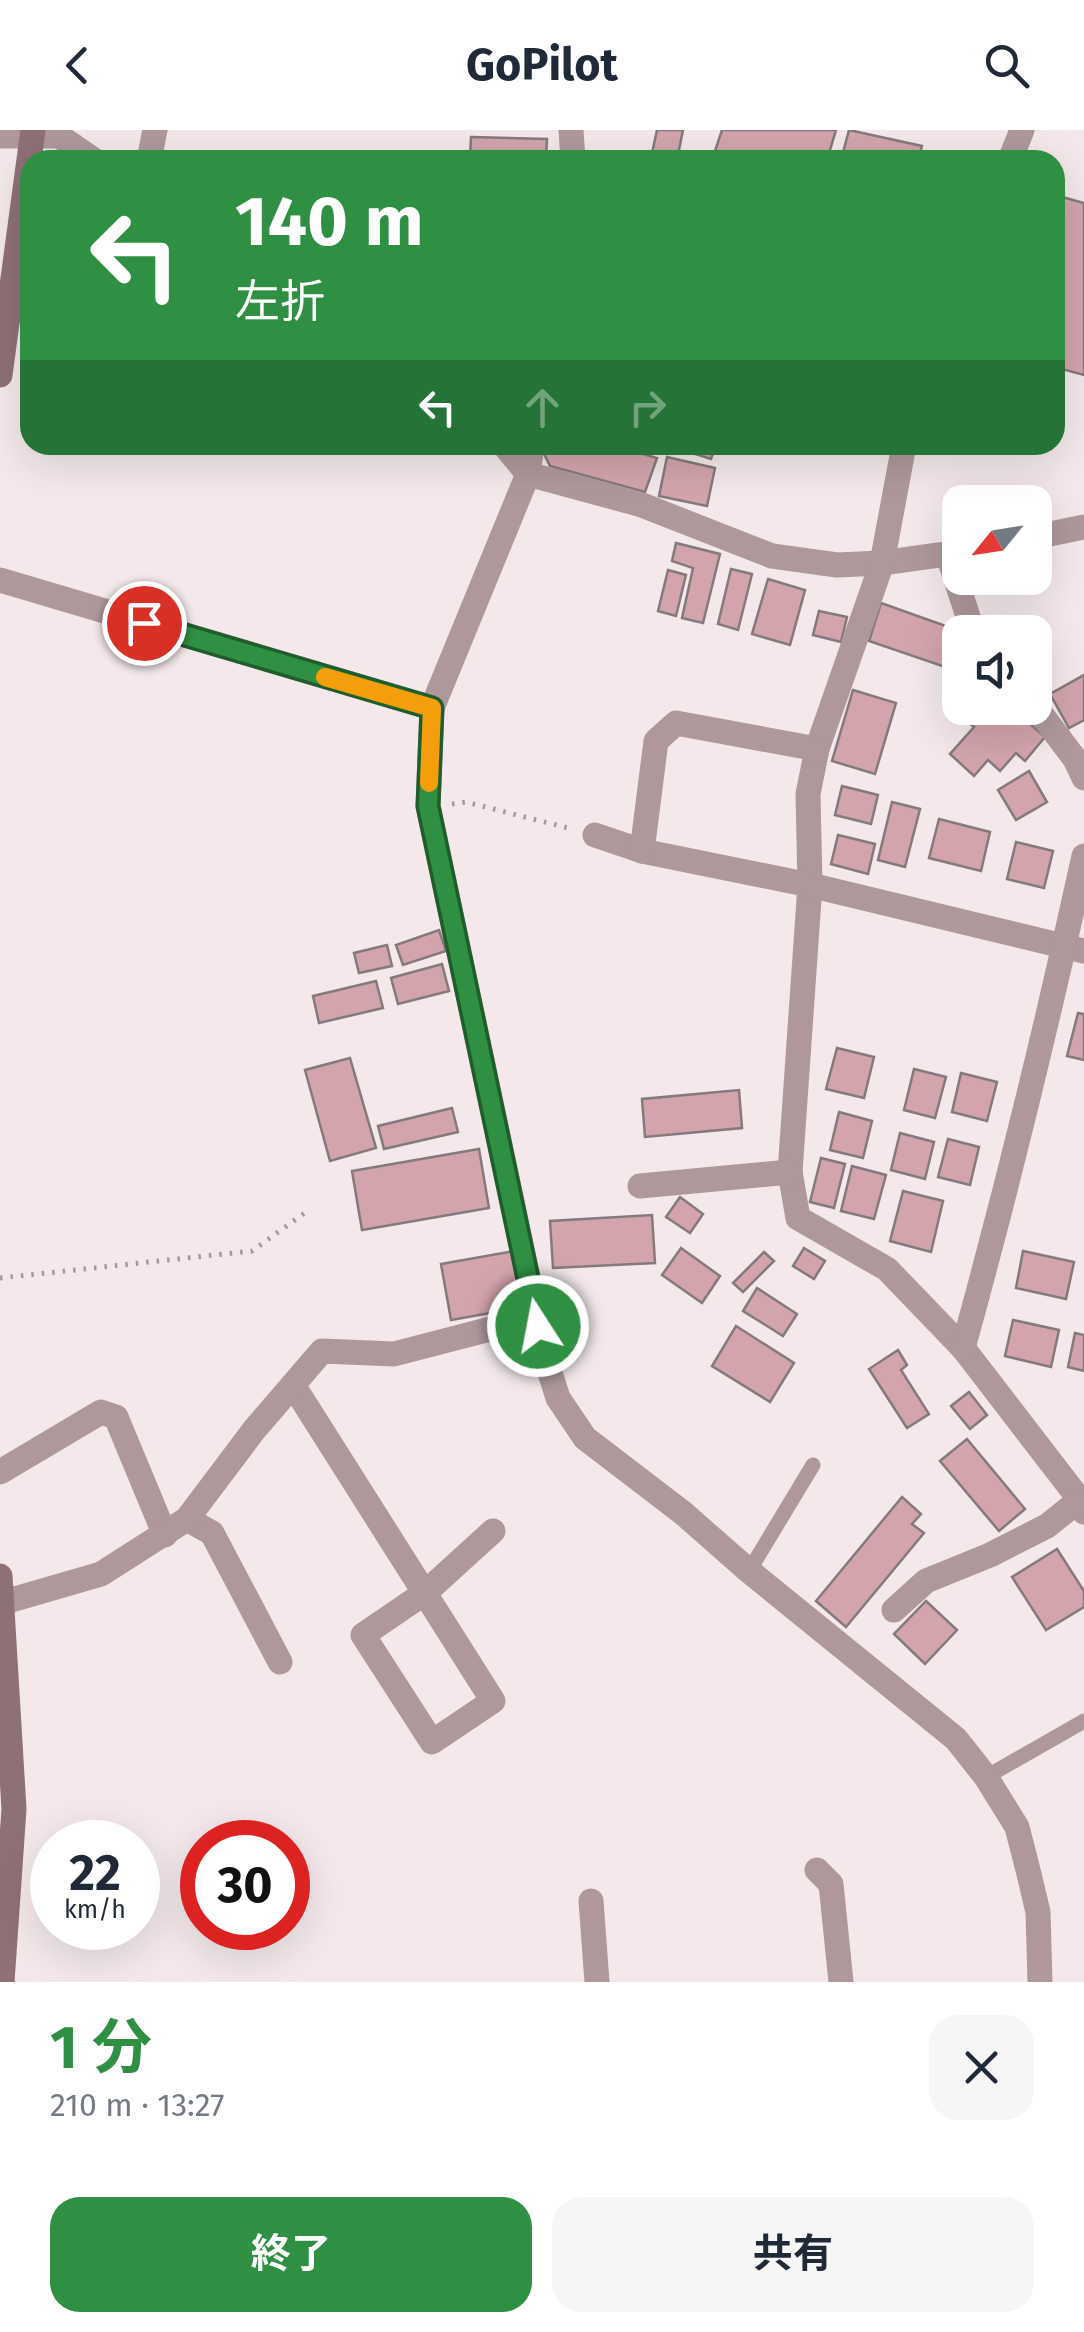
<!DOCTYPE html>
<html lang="ja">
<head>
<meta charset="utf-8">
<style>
  :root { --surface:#fff; --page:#f6f6f7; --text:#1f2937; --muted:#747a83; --accent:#2f9044 }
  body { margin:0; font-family:"Fira Sans","Noto Sans JP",sans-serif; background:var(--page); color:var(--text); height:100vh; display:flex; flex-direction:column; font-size:38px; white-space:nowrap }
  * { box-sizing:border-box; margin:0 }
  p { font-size:32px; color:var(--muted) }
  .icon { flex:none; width:55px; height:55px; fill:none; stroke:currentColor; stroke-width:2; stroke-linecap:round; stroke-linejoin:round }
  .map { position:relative; height:1852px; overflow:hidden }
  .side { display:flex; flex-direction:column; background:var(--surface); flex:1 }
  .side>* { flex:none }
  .guide { position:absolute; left:20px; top:20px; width:1045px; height:305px; border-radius:30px; box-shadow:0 10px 40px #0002; background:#2f9044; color:#fff; overflow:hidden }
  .needle { width:65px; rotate:240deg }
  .tools { position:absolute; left:942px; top:355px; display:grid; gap:20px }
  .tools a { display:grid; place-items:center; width:110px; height:110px; border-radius:20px; background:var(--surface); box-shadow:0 10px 40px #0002; font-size:50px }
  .speed { position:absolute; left:30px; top:1690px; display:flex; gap:20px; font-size:50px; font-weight:700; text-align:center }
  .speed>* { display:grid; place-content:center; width:130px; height:130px; border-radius:50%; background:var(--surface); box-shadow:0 10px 40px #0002; line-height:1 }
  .speed small { font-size:25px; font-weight:400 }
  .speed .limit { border:15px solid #d22; background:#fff; color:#111 }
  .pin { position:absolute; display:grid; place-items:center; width:85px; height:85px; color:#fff; margin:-42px; border:5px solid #fff; border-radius:50%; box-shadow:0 2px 10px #0007 }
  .me { position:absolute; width:110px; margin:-55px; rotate:349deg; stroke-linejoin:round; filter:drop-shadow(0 0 8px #0008) }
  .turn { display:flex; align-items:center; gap:35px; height:210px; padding:0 50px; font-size:45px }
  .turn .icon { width:130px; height:130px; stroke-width:2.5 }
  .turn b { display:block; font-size:70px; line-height:85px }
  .lanes { display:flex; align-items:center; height:95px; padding:0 50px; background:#0003; justify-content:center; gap:50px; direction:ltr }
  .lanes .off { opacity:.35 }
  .round { display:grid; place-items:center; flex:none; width:105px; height:105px; border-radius:30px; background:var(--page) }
  .head { display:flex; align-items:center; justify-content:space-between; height:170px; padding:0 50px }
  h1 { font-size:60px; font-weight:700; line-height:75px; color:var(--accent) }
  .action { display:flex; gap:20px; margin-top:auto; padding:20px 50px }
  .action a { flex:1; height:115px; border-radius:30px; background:var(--accent); color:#fff; font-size:40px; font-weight:700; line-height:115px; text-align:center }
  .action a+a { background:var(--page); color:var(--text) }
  header { display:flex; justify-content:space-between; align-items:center; height:130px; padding:0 50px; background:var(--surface); font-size:45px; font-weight:700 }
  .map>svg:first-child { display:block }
</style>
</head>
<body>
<header><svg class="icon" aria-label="back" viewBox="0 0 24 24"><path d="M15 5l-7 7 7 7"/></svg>GoPilot<svg class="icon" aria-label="search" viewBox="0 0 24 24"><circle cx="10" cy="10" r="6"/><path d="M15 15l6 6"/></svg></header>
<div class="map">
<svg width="1084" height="1852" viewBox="0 0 1084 1852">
  <rect width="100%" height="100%" fill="#f4e8ea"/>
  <!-- building -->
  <g fill="#d3a4ac" stroke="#847a7b" stroke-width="2.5">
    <polygon points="657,0 683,0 677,30 651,28"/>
    <polygon points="722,0 836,0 827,30 712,30"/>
    <polygon points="849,0 922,16 918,30 841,30"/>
    <polygon points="471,7 547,9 546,29 470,27"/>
    <polygon points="1055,65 1084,73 1084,245 1055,237"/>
    <polygon points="546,315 612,315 657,328 645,362 550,336 544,324"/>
    <polygon points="680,315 716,315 711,329 679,319"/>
    <polygon points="667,327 715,338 707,376 659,366"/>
    <polygon points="676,413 720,424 703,493 682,488 693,438 672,431"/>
    <polygon points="731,439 752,444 738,500 718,494"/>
    <polygon points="668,440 686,445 676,486 658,481"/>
    <polygon points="768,449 805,460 790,515 752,504"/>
    <polygon points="881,473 957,500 945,537 869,511"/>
    <polygon points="819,481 847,487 841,512 813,505"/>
    <polygon points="1084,545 1084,590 1069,598 1050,564"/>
    <polygon points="853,560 896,573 875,644 832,631"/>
    <polygon points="968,578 1012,578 1045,607 1025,631 1016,623 1000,641 988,630 974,646 950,624 974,597 961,586"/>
    <polygon points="1029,641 1047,672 1016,690 998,660"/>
    <polygon points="842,656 878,665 871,694 835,685"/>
    <polygon points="892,672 920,679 905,737 878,730"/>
    <polygon points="939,689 990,702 981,741 929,728"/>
    <polygon points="838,705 875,714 868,744 831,734"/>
    <polygon points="1016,712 1053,721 1044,758 1007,749"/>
    <polygon points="439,800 446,821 403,835 396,815"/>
    <polygon points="387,815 392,836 359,843 354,823"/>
    <polygon points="442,834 449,861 398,874 391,848"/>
    <polygon points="376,851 383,878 319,893 313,866"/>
    <polygon points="1078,883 1084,884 1084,930 1067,926"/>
    <polygon points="837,918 874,927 864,968 826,959"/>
    <polygon points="350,928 376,1018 330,1031 305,940"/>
    <polygon points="914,939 946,947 935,988 904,980"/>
    <polygon points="961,943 997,952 987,991 952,982"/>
    <polygon points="739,960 742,998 645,1007 642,969"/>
    <polygon points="452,978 458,1002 384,1019 378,996"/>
    <polygon points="839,982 872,991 863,1028 830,1020"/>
    <polygon points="900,1003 934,1012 925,1049 891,1040"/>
    <polygon points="948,1009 979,1017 970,1055 938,1047"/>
    <polygon points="479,1019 489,1078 362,1100 352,1041"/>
    <polygon points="821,1028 845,1034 834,1078 810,1072"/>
    <polygon points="852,1036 886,1045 874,1089 841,1081"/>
    <polygon points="903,1061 943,1071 931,1122 890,1111"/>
    <polygon points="680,1067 703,1084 690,1103 666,1087"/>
    <polygon points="652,1085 655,1133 553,1138 550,1091"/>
    <polygon points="681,1118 720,1146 702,1173 662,1145"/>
    <polygon points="804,1118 825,1131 814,1149 793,1136"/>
    <polygon points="514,1121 524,1177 451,1190 441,1134"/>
    <polygon points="1023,1121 1074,1132 1066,1169 1016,1158"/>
    <polygon points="764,1122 774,1131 743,1162 733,1153"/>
    <polygon points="757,1158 797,1184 783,1206 743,1181"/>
    <polygon points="1013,1190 1059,1200 1051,1237 1005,1226"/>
    <polygon points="736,1196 794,1233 770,1272 712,1236"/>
    <polygon points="1075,1203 1084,1205 1084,1241 1068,1237"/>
    <polygon points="898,1220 907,1235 901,1240 929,1284 907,1298 869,1239"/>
    <polygon points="969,1262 987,1285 970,1299 951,1276"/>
    <polygon points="967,1309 1025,1379 999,1401 940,1331"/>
    <polygon points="902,1367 921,1384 912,1394 924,1403 846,1497 816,1471"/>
    <polygon points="1057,1419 1084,1461 1084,1477 1046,1500 1012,1447"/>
    <polygon points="926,1471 957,1500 925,1534 894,1504"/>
  </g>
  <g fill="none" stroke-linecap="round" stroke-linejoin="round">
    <!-- path -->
    <g stroke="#a2999a" stroke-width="5" stroke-dasharray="2.5 8" stroke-linecap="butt">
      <polyline points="452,674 466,672 572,699"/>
      <polyline points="0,1148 252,1121 306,1082"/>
    </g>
    <!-- lane -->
    <g stroke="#ae989c" stroke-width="15">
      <polyline points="749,1441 813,1335"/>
      <polyline points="986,1647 1084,1591"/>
    </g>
    <!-- street -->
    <g stroke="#ae989c" stroke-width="25">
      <polyline points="571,0 573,30"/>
      <polyline points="0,6 59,6 94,30"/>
      <polyline points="149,30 155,0"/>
      <polyline points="1010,30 1022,0"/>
      <polyline points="8,179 30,182"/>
      <polyline points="504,315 528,344 642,375 772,426 837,435 882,433 960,422"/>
      <polyline points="532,315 528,344 432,578 428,676 545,1227 558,1268 585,1308 683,1383 749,1441 956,1609 986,1647 1017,1697 1029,1744 1038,1782 1040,1852"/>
      <polyline points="904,315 882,433 817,619 808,664 810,755 790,1042 798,1088 887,1139 963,1218 1073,1361 1084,1382"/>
      <polyline points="1035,407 1084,397"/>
      <polyline points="948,425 973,502"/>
      <polyline points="0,450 432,578"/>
      <polyline points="1035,576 1075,629 1084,648"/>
      <polyline points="595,705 642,721 810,755 1084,821"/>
      <polyline points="642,721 656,611 676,593 817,619"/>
      <polyline points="640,1056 790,1042"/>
      <path d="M963 1218C1008 1055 1048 891 1084 726"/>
      <polyline points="293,1255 493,1571 432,1612 363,1505 426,1462 493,1401"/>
      <polyline points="0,1342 101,1282 116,1287 165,1405"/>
      <polyline points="187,1389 212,1403 280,1532"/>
      <polyline points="1,1473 101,1444 187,1389 254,1300 322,1221 394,1224 517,1192"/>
      <polyline points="894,1480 926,1451 990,1425 1047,1396 1077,1372"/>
      <polyline points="817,1740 831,1754 841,1852"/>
      <polyline points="591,1771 597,1852"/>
    </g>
    <!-- secondary -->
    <g stroke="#8e7176" stroke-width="25">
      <polyline points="0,245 33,0"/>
      <polyline points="0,1446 14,1679 2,1852"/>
    </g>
  </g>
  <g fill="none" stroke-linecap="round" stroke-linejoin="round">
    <defs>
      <polyline id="route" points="144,493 432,578 428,676 538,1196"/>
    </defs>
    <!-- route casing -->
    <use href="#route" stroke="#1f5e2c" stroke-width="25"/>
    <!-- route -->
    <use href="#route" stroke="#2f9044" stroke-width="18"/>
    <!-- slow -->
    <polyline stroke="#f59e0b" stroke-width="18" points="325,547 432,578 429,653"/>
  </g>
</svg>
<div class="tools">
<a><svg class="needle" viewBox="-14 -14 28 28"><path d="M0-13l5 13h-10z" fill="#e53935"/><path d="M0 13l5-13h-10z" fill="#747a83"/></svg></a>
<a><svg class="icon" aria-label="sound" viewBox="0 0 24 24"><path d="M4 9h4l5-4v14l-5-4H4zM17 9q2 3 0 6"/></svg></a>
</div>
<div class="speed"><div>22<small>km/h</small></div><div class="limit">30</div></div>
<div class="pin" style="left:144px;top:493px;background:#d93025"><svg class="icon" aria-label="arrive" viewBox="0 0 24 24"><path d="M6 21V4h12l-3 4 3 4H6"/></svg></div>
<svg class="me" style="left:538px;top:1196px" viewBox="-20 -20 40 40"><circle r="17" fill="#2f9044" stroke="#fff" stroke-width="3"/><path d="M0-11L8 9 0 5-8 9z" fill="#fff"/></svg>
<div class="guide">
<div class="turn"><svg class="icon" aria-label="left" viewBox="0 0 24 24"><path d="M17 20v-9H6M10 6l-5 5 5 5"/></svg><div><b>140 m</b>左折</div></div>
<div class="lanes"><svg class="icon" aria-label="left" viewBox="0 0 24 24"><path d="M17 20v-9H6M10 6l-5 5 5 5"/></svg><svg class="icon off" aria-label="ahead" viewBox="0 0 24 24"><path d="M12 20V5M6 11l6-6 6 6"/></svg><svg class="icon off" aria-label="right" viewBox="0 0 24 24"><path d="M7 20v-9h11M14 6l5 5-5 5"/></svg></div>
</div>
</div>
<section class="side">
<div class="head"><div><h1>1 分</h1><p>210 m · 13:27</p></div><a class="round"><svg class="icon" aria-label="close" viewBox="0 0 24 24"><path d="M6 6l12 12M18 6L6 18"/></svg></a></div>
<div class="action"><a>終了</a><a>共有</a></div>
</section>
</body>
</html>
